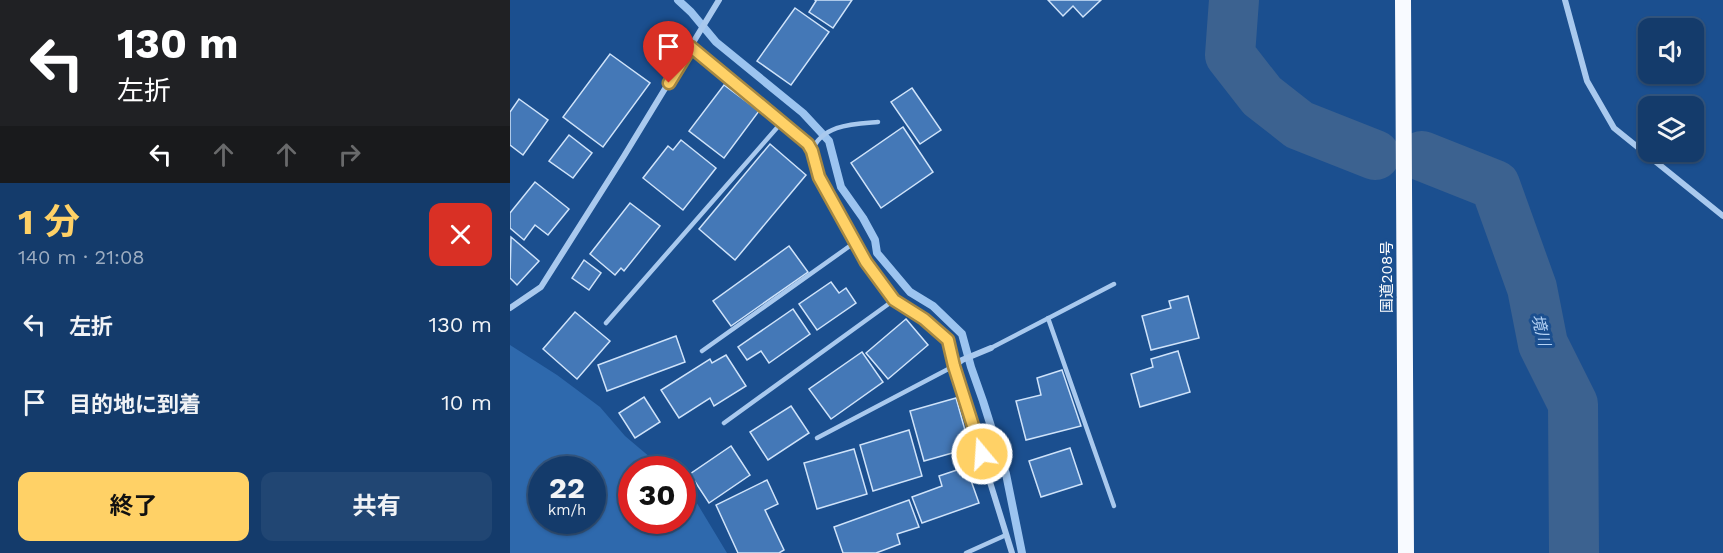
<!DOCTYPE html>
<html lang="ja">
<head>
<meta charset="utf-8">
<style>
  :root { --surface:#143b6b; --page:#214673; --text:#f1f3f6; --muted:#9dadc1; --line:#33557e; --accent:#ffd166 }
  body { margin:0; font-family:"Work Sans","Noto Sans JP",sans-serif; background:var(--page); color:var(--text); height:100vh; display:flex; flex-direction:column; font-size:22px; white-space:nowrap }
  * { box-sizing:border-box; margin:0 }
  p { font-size:20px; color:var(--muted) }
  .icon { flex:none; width:33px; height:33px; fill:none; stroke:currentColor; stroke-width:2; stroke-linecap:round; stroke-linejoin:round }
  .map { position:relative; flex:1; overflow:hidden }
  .sheet { display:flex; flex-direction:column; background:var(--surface); width:510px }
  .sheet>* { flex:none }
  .banner { background:#202124; color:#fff; overflow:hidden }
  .controls { position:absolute; left:1128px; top:18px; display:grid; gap:12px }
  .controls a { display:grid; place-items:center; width:66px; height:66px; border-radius:12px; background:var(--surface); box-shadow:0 2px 4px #0004,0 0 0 2px var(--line); font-size:30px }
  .speed { position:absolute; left:18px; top:456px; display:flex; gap:12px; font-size:30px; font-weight:700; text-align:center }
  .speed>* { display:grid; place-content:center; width:78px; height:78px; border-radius:50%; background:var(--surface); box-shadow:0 2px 4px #0004,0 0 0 2px var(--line); line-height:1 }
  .speed small { font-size:15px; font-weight:400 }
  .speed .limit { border:9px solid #d22; background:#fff; color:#111 }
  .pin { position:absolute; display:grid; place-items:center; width:51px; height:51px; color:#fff; margin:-62px -26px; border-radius:50% 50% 50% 0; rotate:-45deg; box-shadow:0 0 6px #0007 }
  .pin .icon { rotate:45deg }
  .me { position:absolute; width:66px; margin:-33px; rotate:342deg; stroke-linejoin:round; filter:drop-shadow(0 0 4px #0008) }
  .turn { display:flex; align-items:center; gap:21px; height:126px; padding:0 18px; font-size:27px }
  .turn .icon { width:78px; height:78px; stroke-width:2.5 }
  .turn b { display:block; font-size:42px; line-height:51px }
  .lanes { display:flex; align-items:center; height:57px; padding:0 18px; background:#0003; justify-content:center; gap:30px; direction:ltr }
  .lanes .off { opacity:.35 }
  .round { display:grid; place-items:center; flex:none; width:63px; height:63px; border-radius:12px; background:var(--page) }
  .head { display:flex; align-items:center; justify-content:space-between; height:102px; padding:0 18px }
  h1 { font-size:36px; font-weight:700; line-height:45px; color:var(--accent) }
  .action { display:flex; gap:12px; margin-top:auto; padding:12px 18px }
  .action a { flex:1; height:69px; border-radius:12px; background:var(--accent); color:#111; font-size:24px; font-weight:700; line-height:69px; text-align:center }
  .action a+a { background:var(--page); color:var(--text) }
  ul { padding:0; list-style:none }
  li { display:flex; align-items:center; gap:18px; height:78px; padding:0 18px }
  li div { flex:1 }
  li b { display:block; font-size:22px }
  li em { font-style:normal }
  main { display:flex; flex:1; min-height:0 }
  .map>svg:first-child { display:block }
</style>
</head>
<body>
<main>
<section class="sheet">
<div class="banner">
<div class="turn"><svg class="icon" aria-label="left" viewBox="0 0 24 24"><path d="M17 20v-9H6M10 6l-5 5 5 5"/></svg><div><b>130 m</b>左折</div></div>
<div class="lanes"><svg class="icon" aria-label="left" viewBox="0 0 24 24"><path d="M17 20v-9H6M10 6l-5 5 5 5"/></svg><svg class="icon off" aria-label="ahead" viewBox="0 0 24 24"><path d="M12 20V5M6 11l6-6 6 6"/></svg><svg class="icon off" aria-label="ahead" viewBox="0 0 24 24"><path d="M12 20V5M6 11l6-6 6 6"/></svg><svg class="icon off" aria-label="right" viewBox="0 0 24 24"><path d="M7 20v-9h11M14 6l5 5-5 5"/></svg></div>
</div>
<div class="head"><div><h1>1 分</h1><p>140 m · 21:08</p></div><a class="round" style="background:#d93025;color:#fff"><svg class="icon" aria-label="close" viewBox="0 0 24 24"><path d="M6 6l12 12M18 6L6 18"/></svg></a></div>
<ul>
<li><svg class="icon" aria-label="left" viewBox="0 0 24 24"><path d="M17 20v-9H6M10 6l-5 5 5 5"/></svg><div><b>左折</b></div><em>130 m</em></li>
<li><svg class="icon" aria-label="arrive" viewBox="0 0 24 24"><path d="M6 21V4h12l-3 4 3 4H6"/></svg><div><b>目的地に到着</b></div><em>10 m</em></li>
</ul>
<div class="action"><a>終了</a><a>共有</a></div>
</section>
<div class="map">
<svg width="1213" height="553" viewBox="0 0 1213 553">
  <rect width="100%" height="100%" fill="#1b4f8f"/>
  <!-- green -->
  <path fill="#2e69ad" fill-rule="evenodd" d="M0 345 47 375 90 407 115 436 154 469 122 470V520H172L173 484 179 490 217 553H0ZM32 470H82V520H32Z"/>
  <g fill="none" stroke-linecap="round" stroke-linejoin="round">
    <!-- stream -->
    <polyline stroke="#9cc4f0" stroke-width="8" points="168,0 181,12 206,42 293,113 319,141 331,187 353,218 365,240 367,253 400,292 423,306 452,334 461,367 473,401 496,474 512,553"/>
    <!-- river -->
    <g stroke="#3c6290" stroke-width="50">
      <polyline points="724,0 720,55 752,96 789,125 865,155"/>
      <polyline points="912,156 985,185 1022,288 1033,344 1063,404 1064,553"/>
    </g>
  </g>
  <!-- building -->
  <g fill="#4478b7" stroke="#cfe3fa" stroke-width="1.5">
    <polygon points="305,0 342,0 323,28 299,12 306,1"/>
    <polygon points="538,0 591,0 573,17 563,6 553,16"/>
    <polygon points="285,8 319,32 281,85 247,61"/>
    <polygon points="100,54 140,83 93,147 53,117"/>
    <polygon points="214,85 249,111 214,158 179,131"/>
    <polygon points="402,88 431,130 410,144 381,102"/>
    <polygon points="9,99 38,120 13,155 0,145 0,112"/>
    <polygon points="393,127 423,172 371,208 341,163"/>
    <polygon points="59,135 82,153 63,178 39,161"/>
    <polygon points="171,140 206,168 173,210 133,178 158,146 163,150"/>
    <polygon points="260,144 296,175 225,260 189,229"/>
    <polygon points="25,182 59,209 38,235 25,225 14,240 0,228 0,213"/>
    <polygon points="120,203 150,226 114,271 111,268 105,275 80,254"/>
    <polygon points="1,237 29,261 7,285 0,278"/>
    <polygon points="279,246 298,272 221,326 203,301"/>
    <polygon points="74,260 91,273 79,290 62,278"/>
    <polygon points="321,282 329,293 336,288 346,303 307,330 289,304"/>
    <polygon points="678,296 689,338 641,350 632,316 661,308 659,301"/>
    <polygon points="283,309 300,334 259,363 251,351 237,360 228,347"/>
    <polygon points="65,312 100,341 67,379 33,349"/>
    <polygon points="396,319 418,345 378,379 356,353"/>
    <polygon points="166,336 175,362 97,391 88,365"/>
    <polygon points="668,351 680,392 630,407 621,374 643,367 641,359"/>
    <polygon points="352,352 373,382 321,419 299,389"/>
    <polygon points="216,355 236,386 204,406 200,398 169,418 151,390 200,359 202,363"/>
    <polygon points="552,370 571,426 516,440 506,401 531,395 527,378"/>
    <polygon points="134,397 150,422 125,438 109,413"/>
    <polygon points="446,398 460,448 414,461 400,411"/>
    <polygon points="281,406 299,433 258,460 240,432"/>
    <polygon points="399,430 412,476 363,491 350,445"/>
    <polygon points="221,446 240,475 199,503 180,474"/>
    <polygon points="560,448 572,484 531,497 519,461"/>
    <polygon points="344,449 357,494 307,509 294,463"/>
    <polygon points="450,469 453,477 459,475 469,503 412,523 402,497 432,486 429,476"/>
    <polygon points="257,480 268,504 255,510 274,550 269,553 228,553 206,505"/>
    <polygon points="399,500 409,527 387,534 390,544 366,553 333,553 324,527"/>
  </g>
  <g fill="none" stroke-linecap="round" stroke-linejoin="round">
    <!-- service -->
    <g stroke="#a9c9ee" stroke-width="4.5">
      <path d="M302 151C312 124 344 124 368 122"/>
      <polyline points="538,318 604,506"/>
      <polyline points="96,323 272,122"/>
      <polyline points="481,348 604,284"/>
      <polyline points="192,351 344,243"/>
      <polyline points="214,423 384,300"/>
      <polyline points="307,438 444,366"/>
      <polyline points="456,553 496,535"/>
    </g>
    <!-- minor -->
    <g stroke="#a9c9ee" stroke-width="6">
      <polyline points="1055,0 1077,81 1104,128 1213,216"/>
      <polyline points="181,47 298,144 302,151 309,178 356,262 384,300 414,319 438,340 444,366 502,553"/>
      <polyline points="0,308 31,287 114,156 209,0"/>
      <polyline points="444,366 452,360 481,348"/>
    </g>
    <!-- trunk -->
    <polyline stroke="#f8faff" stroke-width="16" points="893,0 896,553"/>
  </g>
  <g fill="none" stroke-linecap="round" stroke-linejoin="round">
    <defs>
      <polyline id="route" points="159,83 181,47 298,144 302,151 309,177 356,262 384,300 414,319 438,340 444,366 472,454"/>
    </defs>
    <!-- route casing -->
    <use href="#route" stroke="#a68842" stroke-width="15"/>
    <!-- route -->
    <use href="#route" stroke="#ffd166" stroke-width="10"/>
  </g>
  <g text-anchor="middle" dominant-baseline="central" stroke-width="6" stroke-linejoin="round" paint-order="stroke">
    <!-- street labels -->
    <g font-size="15" fill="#fff" stroke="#1b4f8f">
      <text transform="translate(877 277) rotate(-90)">国道208号</text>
    </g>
    <!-- water labels -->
    <g font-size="16" font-style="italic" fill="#b5d3f5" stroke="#1b4f8f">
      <text transform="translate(1031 330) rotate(76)">境川</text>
    </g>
  </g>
</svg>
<div class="controls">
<a><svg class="icon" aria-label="sound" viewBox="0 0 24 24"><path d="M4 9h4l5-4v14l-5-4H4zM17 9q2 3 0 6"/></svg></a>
<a><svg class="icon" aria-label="layers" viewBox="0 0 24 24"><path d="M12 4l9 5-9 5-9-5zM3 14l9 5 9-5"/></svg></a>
</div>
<div class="speed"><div>22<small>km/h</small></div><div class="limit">30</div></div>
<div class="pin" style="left:159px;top:83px;background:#d93025"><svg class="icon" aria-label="arrive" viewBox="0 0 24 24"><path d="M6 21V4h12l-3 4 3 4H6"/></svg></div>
<svg class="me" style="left:472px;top:454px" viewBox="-20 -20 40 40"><circle r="17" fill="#ffd166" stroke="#fff" stroke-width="3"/><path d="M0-11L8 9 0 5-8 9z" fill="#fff"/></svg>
</div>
</main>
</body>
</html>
